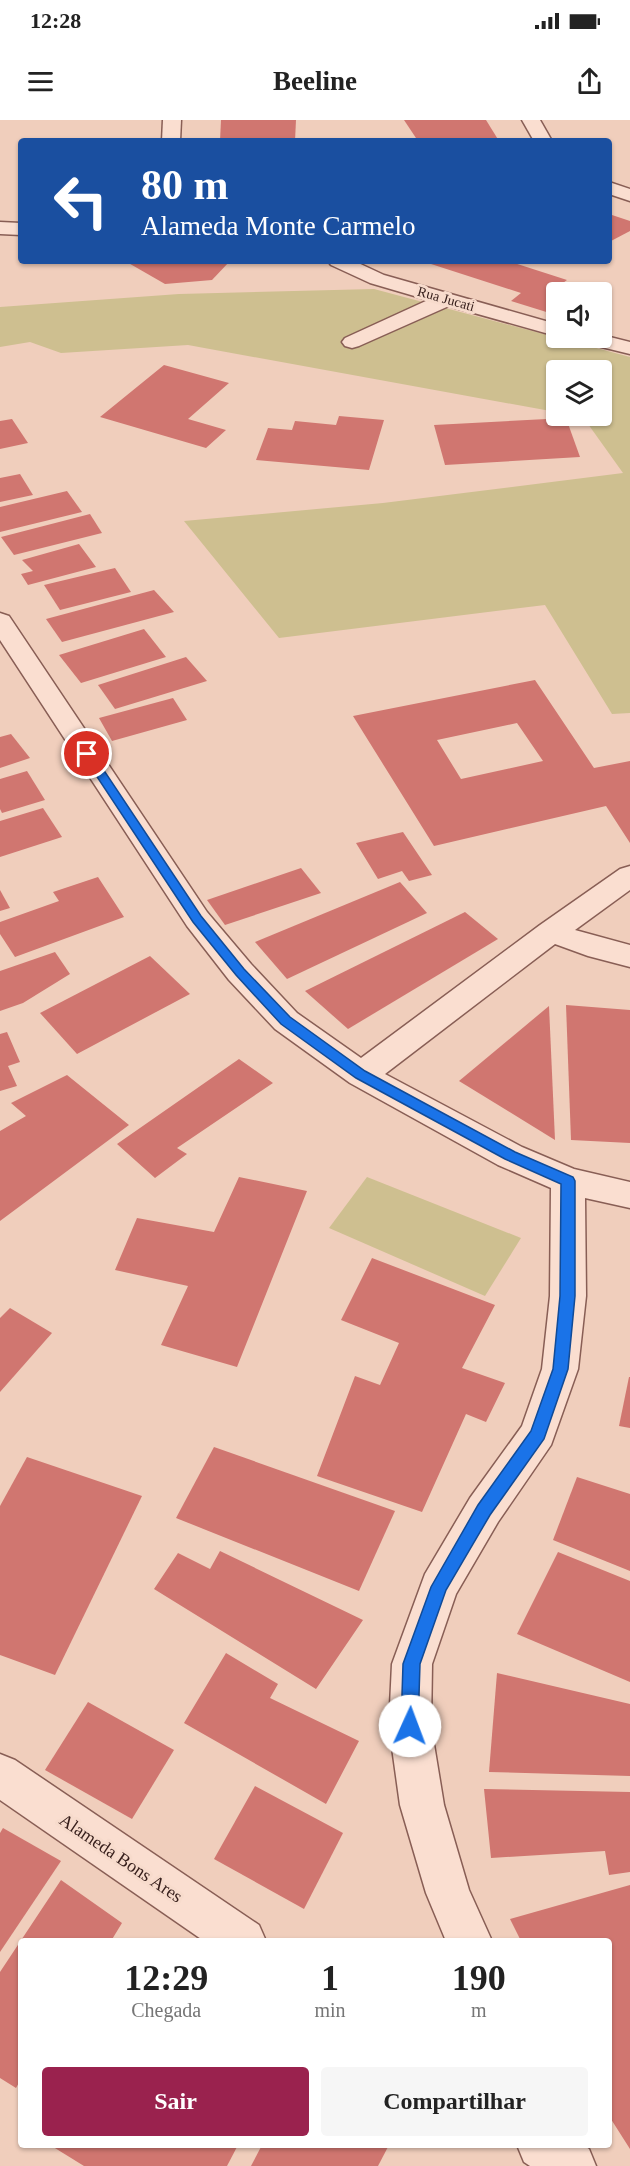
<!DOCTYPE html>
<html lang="pt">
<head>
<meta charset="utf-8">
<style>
  :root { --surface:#fff; --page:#f6f6f6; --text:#222; --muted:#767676; --accent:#9a224e }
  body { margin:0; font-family:Georgia,serif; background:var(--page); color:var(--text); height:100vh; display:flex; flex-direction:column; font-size:22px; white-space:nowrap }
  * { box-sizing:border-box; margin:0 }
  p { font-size:20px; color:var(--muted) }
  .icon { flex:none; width:33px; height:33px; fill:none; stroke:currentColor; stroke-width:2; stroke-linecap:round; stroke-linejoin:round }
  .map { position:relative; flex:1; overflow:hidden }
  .drawer { position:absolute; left:18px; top:1818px; width:594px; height:210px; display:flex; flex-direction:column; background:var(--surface); border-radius:6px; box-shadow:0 2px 4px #0004 }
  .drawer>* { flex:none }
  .hud { position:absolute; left:18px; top:18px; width:594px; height:126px; border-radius:6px; box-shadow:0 2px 4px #0004; background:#1a4fa0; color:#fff; overflow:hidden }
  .tools { position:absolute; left:546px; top:162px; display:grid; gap:12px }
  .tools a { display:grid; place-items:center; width:66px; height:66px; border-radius:6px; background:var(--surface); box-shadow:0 2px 4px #0004; font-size:30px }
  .pin { position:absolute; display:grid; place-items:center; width:51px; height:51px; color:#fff; margin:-26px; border:3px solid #fff; border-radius:50%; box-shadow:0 2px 6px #0007 }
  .me { position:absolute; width:66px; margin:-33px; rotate:2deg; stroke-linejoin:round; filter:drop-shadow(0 0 4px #0008) }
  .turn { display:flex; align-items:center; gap:21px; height:126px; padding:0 24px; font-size:27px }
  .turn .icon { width:78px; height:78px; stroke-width:2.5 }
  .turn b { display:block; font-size:42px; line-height:51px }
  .eta { display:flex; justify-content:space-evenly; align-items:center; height:102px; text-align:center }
  .eta b { font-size:36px; font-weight:700; line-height:42px }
  .action { display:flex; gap:12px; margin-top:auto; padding:12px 24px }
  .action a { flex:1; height:69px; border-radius:6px; background:var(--accent); color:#fff; font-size:24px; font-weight:700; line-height:69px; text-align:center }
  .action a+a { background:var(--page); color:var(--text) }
  .status { display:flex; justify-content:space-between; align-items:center; height:42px; padding:0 30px; background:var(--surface); direction:ltr }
  .status svg { height:16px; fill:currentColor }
  header { display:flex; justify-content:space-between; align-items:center; height:78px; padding:0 24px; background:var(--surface); font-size:27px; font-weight:700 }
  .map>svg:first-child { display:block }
</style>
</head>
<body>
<div class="status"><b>12:28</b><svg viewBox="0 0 49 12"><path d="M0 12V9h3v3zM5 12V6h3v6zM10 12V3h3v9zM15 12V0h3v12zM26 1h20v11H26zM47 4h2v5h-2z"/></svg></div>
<header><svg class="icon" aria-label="menu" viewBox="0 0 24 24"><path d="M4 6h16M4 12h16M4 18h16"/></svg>Beeline<svg class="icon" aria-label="share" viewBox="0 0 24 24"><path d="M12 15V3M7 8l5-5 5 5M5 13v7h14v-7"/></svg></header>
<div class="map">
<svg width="630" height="2046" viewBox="0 0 630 2046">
  <rect width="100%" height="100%" fill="#f0cebc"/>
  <!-- green -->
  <g fill="#cebf90">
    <polygon points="374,169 630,237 630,593 612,594 545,485 279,518 184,401 383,383 623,353 583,297 577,296 602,296 602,250 556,250 556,292 188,225 61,233 30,222 0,227 0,187 179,174"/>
    <polygon points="367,1057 521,1118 485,1176 329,1108"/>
  </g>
  <!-- building -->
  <g fill="#d07670" fill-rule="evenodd">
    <polygon points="221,0 296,0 295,21 220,21"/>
    <polygon points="404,0 486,0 499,21 418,21"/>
    <polygon points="609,94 630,101 630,111 611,121 609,120"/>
    <polygon points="125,141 230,141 212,160 165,164"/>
    <polygon points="435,141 508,141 567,160 553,170 556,171 556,195 511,181 521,173 431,144"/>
    <polygon points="164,245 229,263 188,299 226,310 206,328 100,297"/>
    <polygon points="339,296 384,300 369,350 256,340 268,308 292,310 295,301 336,305"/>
    <polygon points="566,298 580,337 445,345 434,305"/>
    <polygon points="12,299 28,323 0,329 0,301"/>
    <polygon points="20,354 33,375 0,382 0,358"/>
    <polygon points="67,371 82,392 0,412 0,387"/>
    <polygon points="90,394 102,413 14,435 1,417"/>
    <polygon points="79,424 96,447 28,465 21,454 33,451 22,440"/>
    <polygon points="115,448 131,472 60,490 44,465"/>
    <polygon points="154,470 174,492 62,522 46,499"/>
    <polygon points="144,509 166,537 81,563 59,535"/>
    <polygon points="186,537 207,561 115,589 98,565"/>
    <path d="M535 560 594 648 630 641V723L606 686 434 726 353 596ZM517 603 543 641 461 659 437 620Z"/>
    <polygon points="173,578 187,600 112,621 99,598"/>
    <polygon points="11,614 30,638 0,648 0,617"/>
    <polygon points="27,651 45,680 2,693 0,689 0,659"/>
    <polygon points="43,688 62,717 0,737 0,701"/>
    <polygon points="403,712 432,755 409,761 402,751 378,759 356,723"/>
    <polygon points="301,748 321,773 225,805 207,780"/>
    <polygon points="98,757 124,797 15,837 0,814 0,802 59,781 53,772"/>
    <polygon points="400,762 427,793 287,859 255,822"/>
    <polygon points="0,770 10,788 0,791"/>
    <polygon points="465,792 498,819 348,909 305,871"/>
    <polygon points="55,832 70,854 23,883 0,891 0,851"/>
    <polygon points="150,836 190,874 77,934 40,893"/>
    <polygon points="566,885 630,890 630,1023 571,1020"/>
    <polygon points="549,886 555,1020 459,961"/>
    <polygon points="7,912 20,942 8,946 17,966 0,971 0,914"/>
    <polygon points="239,939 273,963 177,1028 187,1034 155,1058 117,1024"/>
    <polygon points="67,955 129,1005 0,1101 0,1011 26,996 11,983"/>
    <polygon points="239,1057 307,1071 237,1247 161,1225 188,1166 115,1150 137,1098 214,1112"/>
    <polygon points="372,1138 495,1185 462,1248 505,1263 486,1302 466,1294 422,1392 317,1356 355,1256 380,1265 399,1223 341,1200"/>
    <polygon points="10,1188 52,1213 0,1272 0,1198"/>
    <polygon points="629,1257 630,1257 630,1308 619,1306"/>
    <polygon points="214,1327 395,1391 359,1471 176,1398"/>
    <polygon points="27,1337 142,1376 55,1555 0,1535 0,1386"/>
    <polygon points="577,1357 630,1374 630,1451 553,1420"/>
    <polygon points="220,1431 363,1500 316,1569 154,1469 178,1433 210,1449"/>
    <polygon points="558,1432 630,1461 630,1562 517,1514"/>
    <polygon points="226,1533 278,1564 270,1578 359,1621 326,1684 184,1603"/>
    <polygon points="497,1553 630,1584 630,1656 489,1652"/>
    <polygon points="88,1582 174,1630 132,1699 45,1650"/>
    <polygon points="255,1666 343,1713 304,1789 214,1739"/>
    <polygon points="484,1669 630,1672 630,1752 609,1755 605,1731 491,1738"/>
    <polygon points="3,1708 61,1741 0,1832 0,1713"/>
    <polygon points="61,1760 122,1803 111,1821 21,1821 21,1959 16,1968 0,1958 0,1852"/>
    <polygon points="630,1765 630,2029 609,1996 609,1821 521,1821 510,1799"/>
    <polygon points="50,2025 238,2025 227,2046 84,2046"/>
    <polygon points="262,2025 389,2025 378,2046 251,2046"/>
  </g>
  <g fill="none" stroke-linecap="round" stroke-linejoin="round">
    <defs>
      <g id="minor">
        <polygon points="163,0 181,0 180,21 162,21"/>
        <polygon points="522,0 540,0 552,21 534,21"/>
        <polygon points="609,62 630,69 630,81 609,74"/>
        <polygon points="0,102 21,103 21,115 0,114"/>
        <polygon points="328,141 354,141 384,155 556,204 556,216 449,186 359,226 352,228 345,226 342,222 345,218 428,180 370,163 331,145"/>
        <polygon points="602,215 630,222 630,234 581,222 578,218 602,218"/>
        <polygon points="0,493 9,496 207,792 251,844 297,893 361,938 540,805 620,749 630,746 630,770 575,810 630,825 630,847 588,836 555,824 385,954 522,1027 574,1049 630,1062 630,1088 585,1078 586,1176 578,1249 551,1325 498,1402 456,1474 432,1544 431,1606 444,1685 469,1770 492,1821 446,1821 426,1773 400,1685 389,1606 392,1544 425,1454 470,1378 522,1306 542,1249 550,1176 551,1068 498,1045 350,963 275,909 229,860 187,806 0,520"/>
        <polygon points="0,1634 15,1640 259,1805 266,1821 204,1821 0,1680"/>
        <polygon points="517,2025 583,2025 589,2029 596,2046 530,2046 524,2042"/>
      </g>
    </defs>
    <!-- minor casing -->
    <use href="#minor" stroke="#885e55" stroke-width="3"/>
    <!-- minor -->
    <use href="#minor" fill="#faded0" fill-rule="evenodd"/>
  </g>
  <!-- route -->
  <polygon fill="#1a73e8" stroke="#114b97" stroke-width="1.5" points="87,630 91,631 201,796 244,849 290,897 365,951 515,1032 573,1057 575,1061 575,1176 568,1249 544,1319 490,1395 446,1470 420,1544 418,1606 416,1612 410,1615 404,1612 401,1606 403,1544 431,1467 478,1385 531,1311 553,1249 560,1176 561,1064 505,1039 356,958 281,904 236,855 193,802 82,634"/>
  <g text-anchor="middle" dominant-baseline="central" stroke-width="6" stroke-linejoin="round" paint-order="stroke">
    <!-- far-street labels -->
    <g font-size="14" fill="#361e1b" stroke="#f7dbcc">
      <text transform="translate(446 179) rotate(16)">Rua Jucati</text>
    </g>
    <!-- near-street labels -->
    <g font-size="18" fill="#361e1b" stroke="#f7dbcc">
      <text transform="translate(121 1738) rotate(34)">Alameda Bons Ares</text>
    </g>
  </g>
</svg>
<div class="tools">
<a><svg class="icon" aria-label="sound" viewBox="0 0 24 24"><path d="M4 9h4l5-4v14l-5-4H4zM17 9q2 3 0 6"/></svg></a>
<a><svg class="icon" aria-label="layers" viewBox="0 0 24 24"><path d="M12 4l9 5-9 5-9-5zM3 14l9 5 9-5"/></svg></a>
</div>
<div class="pin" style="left:87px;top:634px;background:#d93025"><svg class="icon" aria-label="arrive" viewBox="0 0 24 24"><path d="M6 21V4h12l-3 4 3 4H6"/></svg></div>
<svg class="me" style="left:410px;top:1606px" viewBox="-20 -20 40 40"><circle r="19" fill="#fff"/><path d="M0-13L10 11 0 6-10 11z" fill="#1a73e8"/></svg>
<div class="hud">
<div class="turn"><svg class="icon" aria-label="left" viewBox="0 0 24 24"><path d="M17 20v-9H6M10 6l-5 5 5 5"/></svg><div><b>80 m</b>Alameda Monte Carmelo</div></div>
</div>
<section class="drawer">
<div class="eta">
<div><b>12:29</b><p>Chegada</p></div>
<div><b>1</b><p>min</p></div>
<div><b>190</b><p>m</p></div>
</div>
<div class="action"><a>Sair</a><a>Compartilhar</a></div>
</section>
</div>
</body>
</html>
